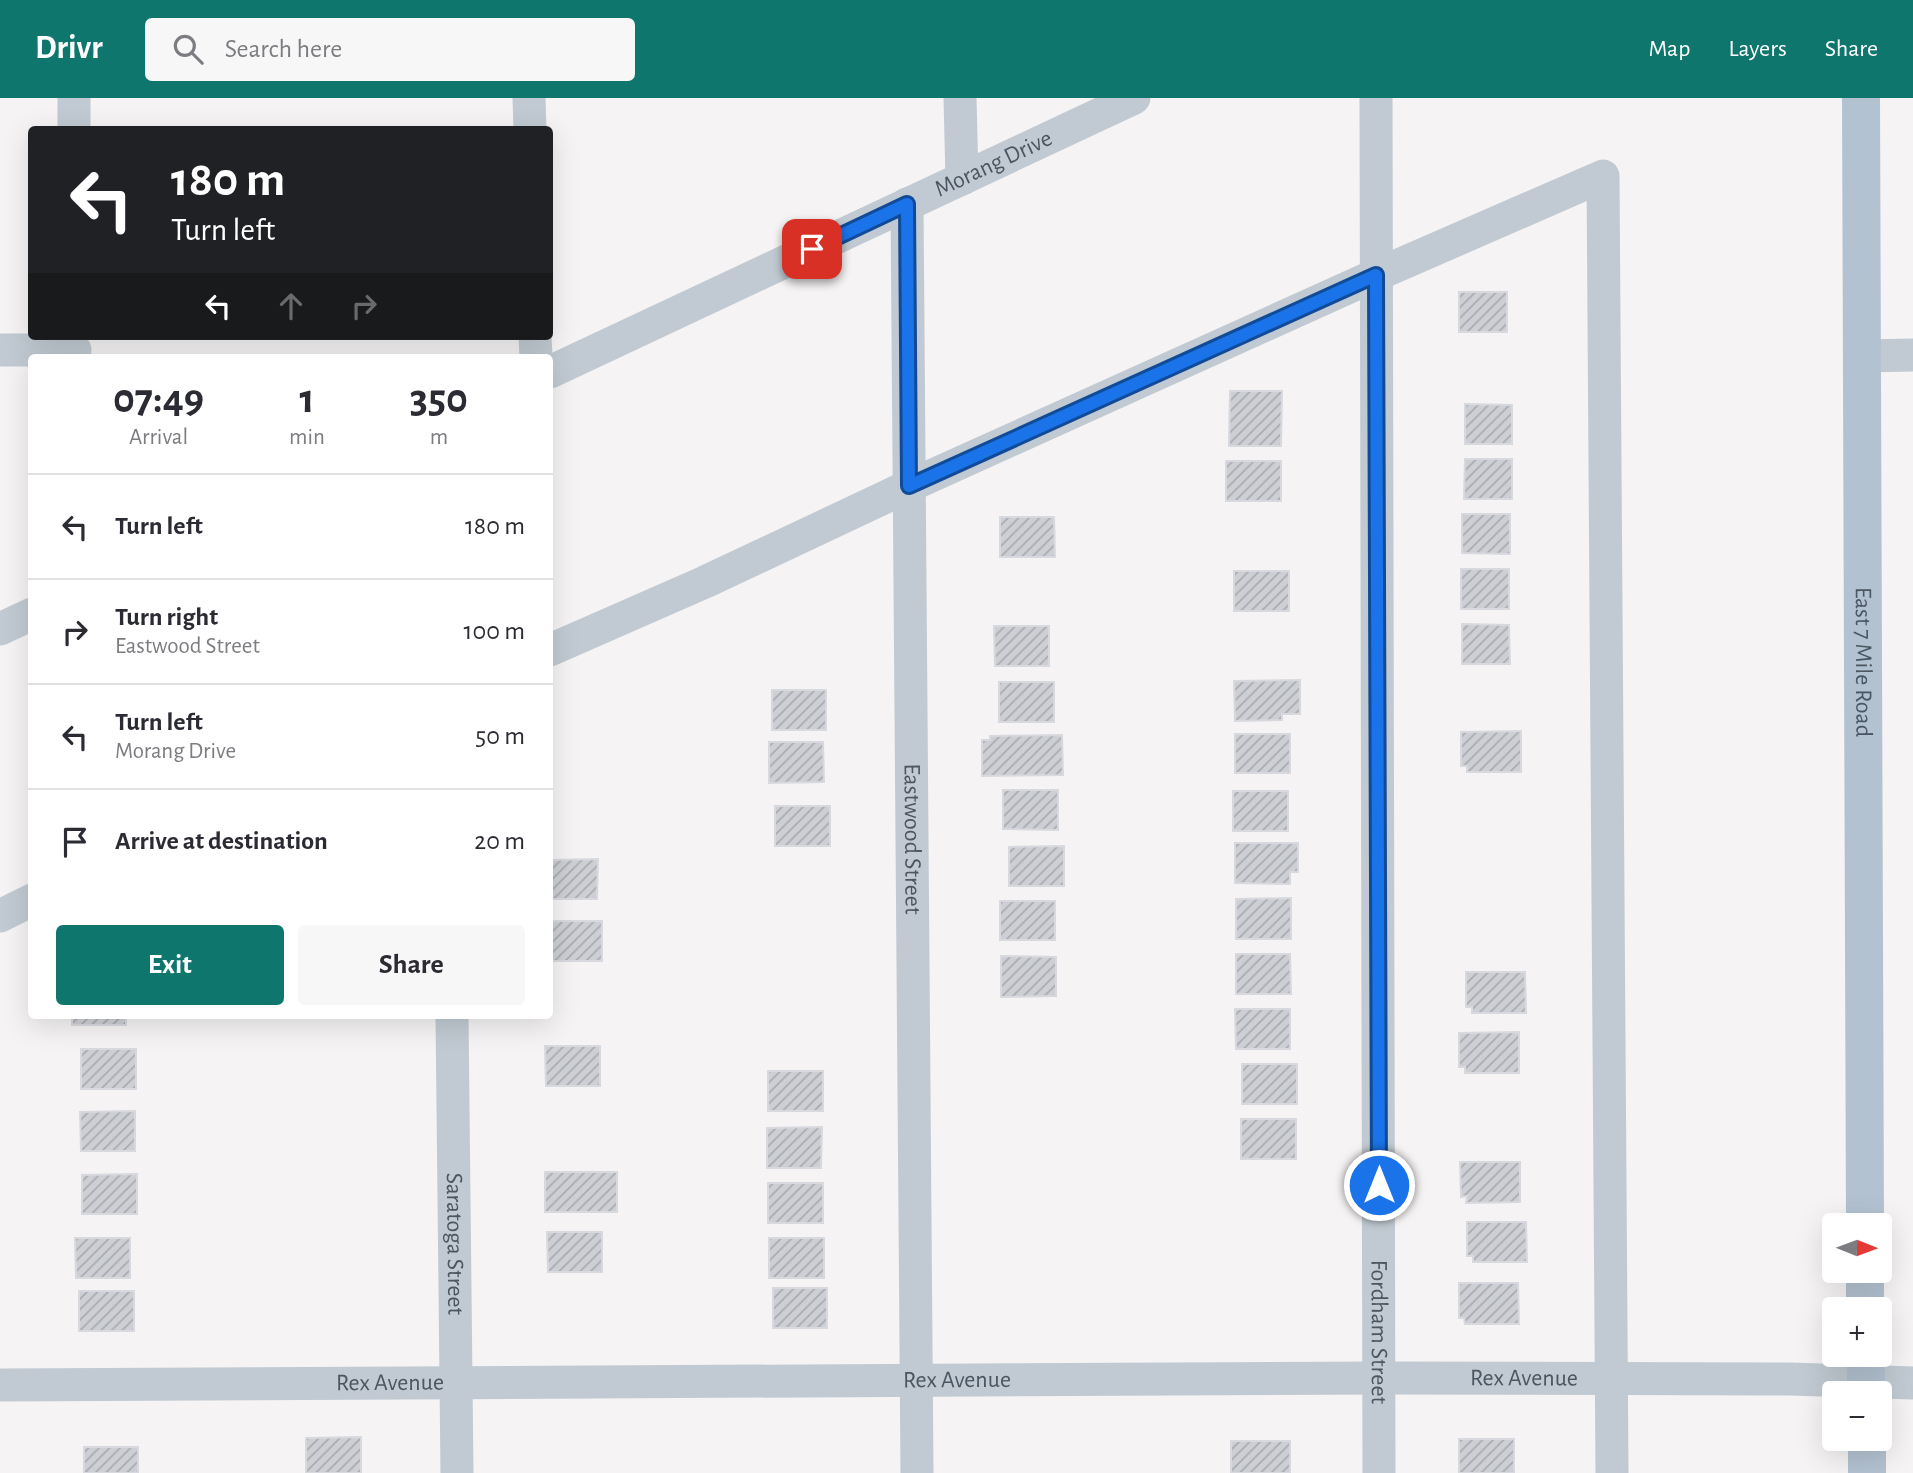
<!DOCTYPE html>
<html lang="en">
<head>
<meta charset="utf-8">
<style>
  :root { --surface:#fff; --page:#f7f7f7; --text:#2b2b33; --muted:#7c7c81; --line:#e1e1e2; --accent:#0f766e }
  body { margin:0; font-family:"Alegreya Sans",sans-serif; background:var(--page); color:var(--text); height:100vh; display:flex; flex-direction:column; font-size:26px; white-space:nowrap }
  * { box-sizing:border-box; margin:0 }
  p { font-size:23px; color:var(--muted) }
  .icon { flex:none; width:38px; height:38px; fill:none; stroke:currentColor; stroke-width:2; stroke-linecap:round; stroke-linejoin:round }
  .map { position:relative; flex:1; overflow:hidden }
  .drawer { position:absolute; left:28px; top:256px; width:525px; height:665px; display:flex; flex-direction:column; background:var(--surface); border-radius:7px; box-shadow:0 7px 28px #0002 }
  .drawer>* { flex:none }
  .banner { position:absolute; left:28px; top:28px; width:525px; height:214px; border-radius:7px; box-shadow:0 7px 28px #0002; background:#202124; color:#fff; overflow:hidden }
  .needle { width:46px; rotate:91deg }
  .fabs { position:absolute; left:1822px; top:1115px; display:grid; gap:14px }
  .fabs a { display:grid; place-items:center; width:70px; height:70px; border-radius:7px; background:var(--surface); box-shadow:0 7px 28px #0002; font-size:35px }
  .pin { position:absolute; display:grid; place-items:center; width:60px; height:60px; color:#fff; margin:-30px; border-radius:14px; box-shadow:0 4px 10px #0006 }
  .me { position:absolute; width:77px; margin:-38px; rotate:0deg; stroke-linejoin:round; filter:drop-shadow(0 0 5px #0008) }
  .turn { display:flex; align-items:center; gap:24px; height:147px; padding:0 28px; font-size:32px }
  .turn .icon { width:91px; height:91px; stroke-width:2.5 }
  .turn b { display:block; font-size:49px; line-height:60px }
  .lanes { display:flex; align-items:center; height:66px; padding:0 28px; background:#0003; justify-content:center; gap:35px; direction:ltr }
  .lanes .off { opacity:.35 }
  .eta { display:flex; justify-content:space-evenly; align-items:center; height:119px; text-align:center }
  .eta b { font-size:42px; font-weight:600; line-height:49px }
  .cta { display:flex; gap:14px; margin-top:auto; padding:14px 28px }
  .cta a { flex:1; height:80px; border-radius:7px; background:var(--accent); color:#fff; font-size:28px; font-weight:600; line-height:80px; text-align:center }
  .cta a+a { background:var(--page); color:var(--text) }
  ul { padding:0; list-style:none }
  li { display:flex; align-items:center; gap:21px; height:105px; padding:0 28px; border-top:2px solid var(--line) }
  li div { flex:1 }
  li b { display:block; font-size:26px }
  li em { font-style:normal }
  header { display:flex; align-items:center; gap:42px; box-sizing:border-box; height:98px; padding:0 35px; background:var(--accent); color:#fff }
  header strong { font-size:33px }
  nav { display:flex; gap:38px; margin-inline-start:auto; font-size:24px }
  .search { width:490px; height:63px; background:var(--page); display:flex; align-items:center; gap:18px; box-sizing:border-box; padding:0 24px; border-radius:7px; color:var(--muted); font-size:26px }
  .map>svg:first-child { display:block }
</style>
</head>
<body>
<header>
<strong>Drivr</strong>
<div class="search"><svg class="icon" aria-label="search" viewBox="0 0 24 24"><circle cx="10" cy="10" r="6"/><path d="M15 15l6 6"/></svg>Search here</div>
<nav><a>Map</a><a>Layers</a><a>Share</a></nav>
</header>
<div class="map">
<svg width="1913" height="1375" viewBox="0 0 1913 1375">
  <defs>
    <pattern id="building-hatch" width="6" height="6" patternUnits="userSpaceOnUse" patternTransform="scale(1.75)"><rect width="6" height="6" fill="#cdcfd5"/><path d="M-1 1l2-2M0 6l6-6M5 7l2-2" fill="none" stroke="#a8abb0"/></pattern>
  </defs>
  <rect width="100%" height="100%" fill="#f5f3f3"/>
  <!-- building -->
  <g fill="url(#building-hatch)" stroke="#d7d9de" stroke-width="2">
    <rect x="1459" y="194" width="48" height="40"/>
    <polygon points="1230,293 1282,293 1281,348 1229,348"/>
    <polygon points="1465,306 1512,307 1512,346 1465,346"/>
    <polygon points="1465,361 1512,361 1512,401 1464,401"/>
    <rect x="1226" y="363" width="55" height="40"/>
    <polygon points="1462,416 1510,416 1510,456 1462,455"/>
    <polygon points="1000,419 1054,419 1055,459 1000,459"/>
    <rect x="1461" y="471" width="48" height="40"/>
    <rect x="1234" y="473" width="55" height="40"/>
    <polygon points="1462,526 1509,527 1510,566 1462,566"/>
    <polygon points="994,528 1049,528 1049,568 995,568"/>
    <polygon points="1300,582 1300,616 1282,616 1282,622 1235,623 1234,583"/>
    <rect x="999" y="584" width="55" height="40"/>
    <rect x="772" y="592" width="54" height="40"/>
    <polygon points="1521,633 1521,674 1467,674 1467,668 1461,668 1461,634"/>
    <rect x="1235" y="636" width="55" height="39"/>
    <polygon points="1062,637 1063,677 982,678 982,642 990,642 990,638"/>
    <polygon points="769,644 823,644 824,684 769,685"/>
    <polygon points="1003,692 1058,692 1058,732 1003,731"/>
    <rect x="1233" y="693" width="55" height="40"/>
    <rect x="775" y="708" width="55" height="40"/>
    <polygon points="1235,745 1298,745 1298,774 1290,774 1290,786 1235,785"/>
    <polygon points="1064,748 1064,788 1009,788 1009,749"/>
    <polygon points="598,761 597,801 550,801 550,762"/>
    <polygon points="1291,800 1291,841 1236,841 1236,801"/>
    <rect x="1000" y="803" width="55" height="39"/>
    <rect x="550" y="823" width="52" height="40"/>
    <polygon points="1236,856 1290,856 1291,896 1236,896"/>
    <polygon points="1001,858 1056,859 1056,898 1001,899"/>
    <polygon points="1466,874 1525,874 1526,915 1472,915 1472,909 1466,909"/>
    <polygon points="1235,911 1290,911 1290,951 1236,951"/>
    <rect x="72" y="917" width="54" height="10"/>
    <polygon points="1519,934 1519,975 1465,975 1465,969 1459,969 1459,935"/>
    <polygon points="545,948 600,948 600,988 546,988"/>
    <rect x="81" y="951" width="55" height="40"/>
    <rect x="1242" y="966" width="55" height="40"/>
    <rect x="768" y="973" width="55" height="40"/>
    <polygon points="135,1013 135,1053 81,1053 80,1014"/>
    <rect x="1241" y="1021" width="55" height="40"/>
    <polygon points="822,1029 821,1070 767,1070 767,1030"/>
    <polygon points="1460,1064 1520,1064 1520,1104 1466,1105 1467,1098 1461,1099"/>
    <rect x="545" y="1074" width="72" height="40"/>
    <polygon points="137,1076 137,1116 82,1116 82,1077"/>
    <rect x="768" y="1085" width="55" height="40"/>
    <polygon points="1467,1124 1526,1124 1527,1164 1473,1164 1473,1158 1467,1158"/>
    <polygon points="547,1134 602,1134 602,1174 548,1174"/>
    <polygon points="75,1140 130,1140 130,1180 76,1180"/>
    <rect x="769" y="1140" width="55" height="40"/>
    <polygon points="1459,1185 1518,1185 1519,1226 1465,1226 1464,1220 1459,1220"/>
    <rect x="773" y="1190" width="54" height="40"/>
    <rect x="79" y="1193" width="55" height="40"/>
    <polygon points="361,1339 361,1375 306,1375 306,1340"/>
    <rect x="1459" y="1341" width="55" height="34"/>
    <rect x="1231" y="1343" width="59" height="32"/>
    <rect x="84" y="1349" width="54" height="26"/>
  </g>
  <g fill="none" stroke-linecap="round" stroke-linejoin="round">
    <!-- minor -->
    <g stroke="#c1cad2" stroke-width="33">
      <polyline points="74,0 74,32"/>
      <polyline points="529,0 530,32"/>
      <polyline points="960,0 962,81"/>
      <path id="s1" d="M1376 0 1379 1375"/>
      <path id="s2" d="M907 106 917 1375"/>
      <polyline points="535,238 536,259"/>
      <polyline points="0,252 75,252"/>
      <polyline points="1863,258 1913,257"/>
      <path id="s3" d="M550 274 1134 0"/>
      <polyline points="0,531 32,516"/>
      <polyline points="550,552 705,484 909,388 1376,177 1603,78 1612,1375"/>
      <polyline points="0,818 32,802"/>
      <path id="s4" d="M452 917 457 1375"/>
      <path id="s5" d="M0 1287 1379 1280 1790 1281 1913 1285"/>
    </g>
    <!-- major -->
    <g stroke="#b3c2d1" stroke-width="38">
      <path id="s6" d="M1861 0 1865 1127"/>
      <polyline points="1865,1172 1865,1211"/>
      <polyline points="1866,1256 1866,1295"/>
      <polyline points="1867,1340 1867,1375"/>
    </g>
  </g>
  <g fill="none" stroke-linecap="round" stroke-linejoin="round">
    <defs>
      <polyline id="route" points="812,151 907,106 909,388 1376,177 1379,1087"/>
    </defs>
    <!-- route casing -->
    <use href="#route" stroke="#114b97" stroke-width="18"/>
    <!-- route -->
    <use href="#route" stroke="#1a73e8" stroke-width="12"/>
  </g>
  <g text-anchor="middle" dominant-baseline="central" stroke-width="6" stroke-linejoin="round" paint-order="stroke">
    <!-- street labels -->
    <g font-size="24" fill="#4a5661" stroke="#fff">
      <text stroke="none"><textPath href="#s3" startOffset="490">Morang Drive</textPath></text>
      <text stroke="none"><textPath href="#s6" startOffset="564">East 7 Mile Road</textPath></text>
      <text stroke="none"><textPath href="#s2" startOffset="635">Eastwood Street</textPath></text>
      <text stroke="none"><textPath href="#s4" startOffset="229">Saratoga Street</textPath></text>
      <text stroke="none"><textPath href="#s1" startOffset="1234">Fordham Street</textPath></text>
      <text stroke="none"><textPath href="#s5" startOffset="1524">Rex Avenue</textPath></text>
      <text stroke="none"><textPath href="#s5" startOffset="957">Rex Avenue</textPath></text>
      <text stroke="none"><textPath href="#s5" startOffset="390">Rex Avenue</textPath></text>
    </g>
  </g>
</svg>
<div class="fabs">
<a><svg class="needle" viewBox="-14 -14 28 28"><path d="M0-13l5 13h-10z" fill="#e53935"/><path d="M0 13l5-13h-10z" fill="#7c7c81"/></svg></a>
<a>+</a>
<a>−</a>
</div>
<div class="pin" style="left:812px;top:151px;background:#d93025"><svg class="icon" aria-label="arrive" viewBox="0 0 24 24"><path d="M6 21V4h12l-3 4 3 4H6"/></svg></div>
<svg class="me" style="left:1379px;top:1087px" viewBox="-20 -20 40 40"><circle r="17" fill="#1a73e8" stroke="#fff" stroke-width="3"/><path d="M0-11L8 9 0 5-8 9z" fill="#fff"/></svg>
<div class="banner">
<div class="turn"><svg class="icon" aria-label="left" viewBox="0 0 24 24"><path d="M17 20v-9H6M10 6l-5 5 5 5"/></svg><div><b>180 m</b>Turn left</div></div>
<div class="lanes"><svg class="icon" aria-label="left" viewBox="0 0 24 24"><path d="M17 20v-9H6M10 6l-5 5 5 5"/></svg><svg class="icon off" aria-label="ahead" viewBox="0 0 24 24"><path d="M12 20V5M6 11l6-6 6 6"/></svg><svg class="icon off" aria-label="right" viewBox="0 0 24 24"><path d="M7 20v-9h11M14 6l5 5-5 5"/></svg></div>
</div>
<section class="drawer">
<div class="eta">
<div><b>07:49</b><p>Arrival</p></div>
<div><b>1</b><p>min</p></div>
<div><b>350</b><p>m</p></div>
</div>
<ul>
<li><svg class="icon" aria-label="left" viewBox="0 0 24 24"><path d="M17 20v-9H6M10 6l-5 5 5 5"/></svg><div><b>Turn left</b></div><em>180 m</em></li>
<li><svg class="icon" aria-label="right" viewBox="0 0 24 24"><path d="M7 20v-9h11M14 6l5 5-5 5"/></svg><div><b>Turn right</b><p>Eastwood Street</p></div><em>100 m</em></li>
<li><svg class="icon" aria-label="left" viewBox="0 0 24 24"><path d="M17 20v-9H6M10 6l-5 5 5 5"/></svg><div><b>Turn left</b><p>Morang Drive</p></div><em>50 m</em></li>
<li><svg class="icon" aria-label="arrive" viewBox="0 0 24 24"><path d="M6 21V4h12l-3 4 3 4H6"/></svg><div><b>Arrive at destination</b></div><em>20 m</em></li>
</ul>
<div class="cta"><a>Exit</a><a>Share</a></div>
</section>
</div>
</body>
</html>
